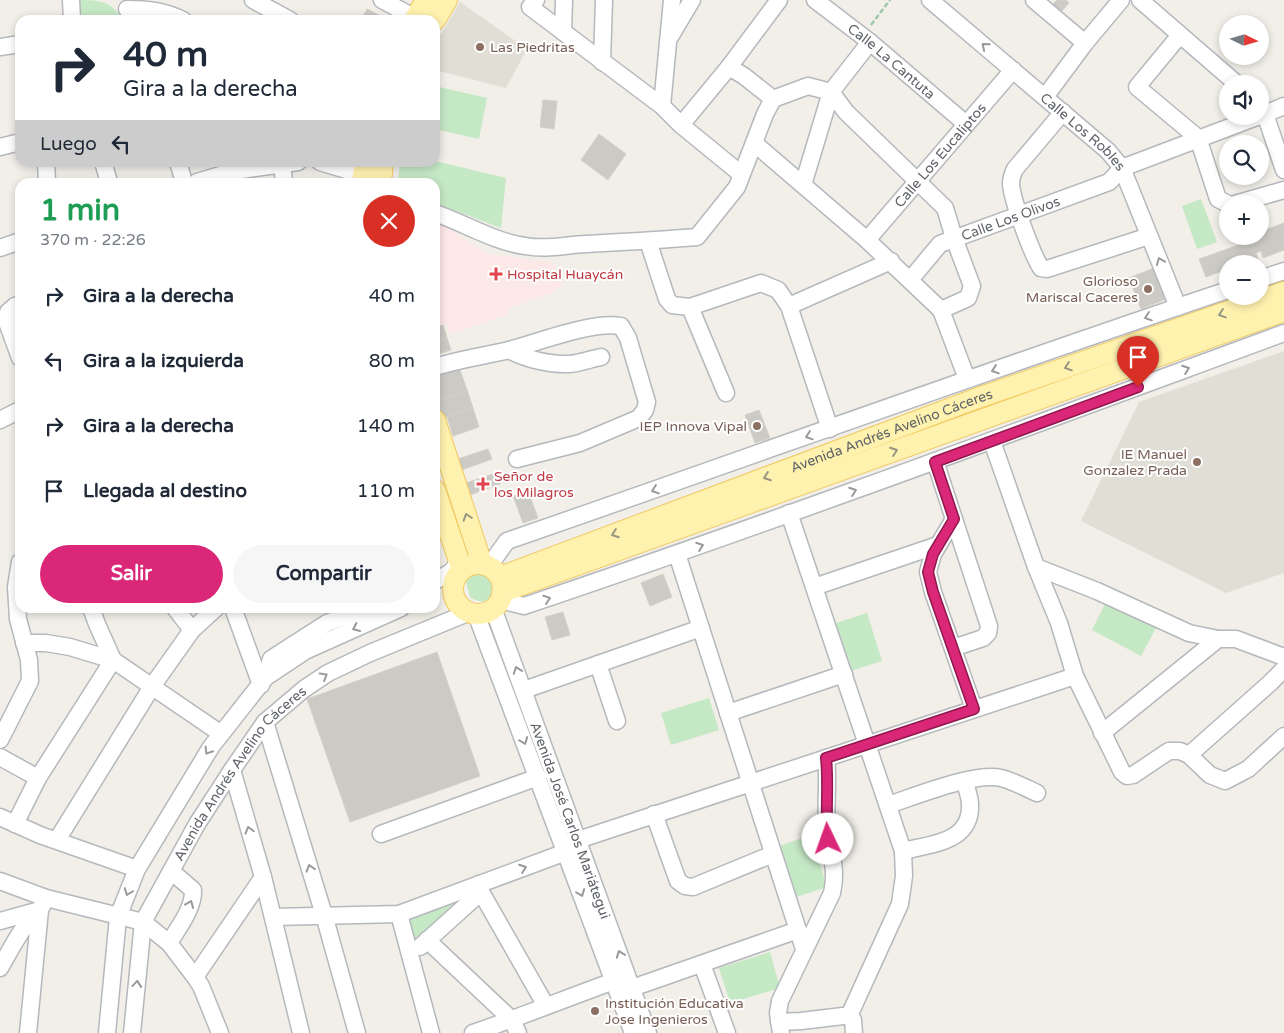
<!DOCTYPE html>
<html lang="es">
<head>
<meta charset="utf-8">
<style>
  :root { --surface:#fff; --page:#f6f6f7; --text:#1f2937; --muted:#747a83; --accent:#db2777 }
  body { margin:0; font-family:"Varela Round",sans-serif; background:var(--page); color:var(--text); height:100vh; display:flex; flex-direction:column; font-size:19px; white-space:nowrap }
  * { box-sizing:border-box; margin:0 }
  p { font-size:16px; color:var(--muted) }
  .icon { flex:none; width:28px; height:28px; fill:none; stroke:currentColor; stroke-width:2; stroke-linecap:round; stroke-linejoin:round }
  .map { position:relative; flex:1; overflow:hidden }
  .drawer { position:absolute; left:15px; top:178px; width:425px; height:435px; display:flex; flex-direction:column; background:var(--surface); border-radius:15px; box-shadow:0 2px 8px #0003 }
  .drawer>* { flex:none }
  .guide { position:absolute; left:15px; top:15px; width:425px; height:152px; border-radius:15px; box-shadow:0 2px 8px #0003; background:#fff; color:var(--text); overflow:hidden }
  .needle { width:32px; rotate:95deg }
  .fabs { position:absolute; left:1219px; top:15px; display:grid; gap:10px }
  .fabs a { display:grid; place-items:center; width:50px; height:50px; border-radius:50%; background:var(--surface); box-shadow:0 2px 8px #0003; font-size:25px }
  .pin { position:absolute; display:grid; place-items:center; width:42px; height:42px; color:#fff; margin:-51px -21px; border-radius:50% 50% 50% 0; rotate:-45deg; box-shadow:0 0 5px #0007 }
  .pin .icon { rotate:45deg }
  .me { position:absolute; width:55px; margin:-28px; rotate:357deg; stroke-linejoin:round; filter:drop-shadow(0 0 4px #0008) }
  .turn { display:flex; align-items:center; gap:18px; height:105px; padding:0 25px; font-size:22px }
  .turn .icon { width:65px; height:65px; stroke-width:2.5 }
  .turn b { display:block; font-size:35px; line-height:42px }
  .then { display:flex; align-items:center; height:48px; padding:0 25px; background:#0003; gap:10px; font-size:19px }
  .round { display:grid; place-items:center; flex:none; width:52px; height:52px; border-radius:26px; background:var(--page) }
  .overview { display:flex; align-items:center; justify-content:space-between; height:85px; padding:0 25px }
  h1 { font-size:30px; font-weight:700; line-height:38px; color:#1e9e55 }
  .button { display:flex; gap:10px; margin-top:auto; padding:10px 25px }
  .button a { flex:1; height:58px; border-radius:30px; background:var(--accent); color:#fff; font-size:20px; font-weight:700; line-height:58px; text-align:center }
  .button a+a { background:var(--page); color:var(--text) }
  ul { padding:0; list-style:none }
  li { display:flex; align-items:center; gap:15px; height:65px; padding:0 25px }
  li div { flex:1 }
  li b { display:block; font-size:19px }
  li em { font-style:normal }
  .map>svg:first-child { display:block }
</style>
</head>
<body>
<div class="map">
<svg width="1284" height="1033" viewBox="0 0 1284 1033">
  <rect width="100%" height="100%" fill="#f1efe8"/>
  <!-- education -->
  <g fill="#e1ded6">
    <polygon points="460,2 527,49 506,88 435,70 435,44"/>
    <polygon points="1284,351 1284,573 1226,593 1081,521 1139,402"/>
  </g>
  <!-- medical -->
  <polygon fill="#fce8e6" points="435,220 487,253 554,263 562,285 553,292 509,309 510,314 451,334 445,323 435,327"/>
  <!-- green -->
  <g fill="#c5e8c5">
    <path d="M76 0C96 0 113 0 122 20H78Z"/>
    <polygon points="435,86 487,98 479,139 435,129"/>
    <polygon points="435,161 506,178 501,228 435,203 435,182 398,182 400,163 435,162"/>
    <polygon points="1201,199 1217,242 1197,249 1182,206"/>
    <path d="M473 568 489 573C490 578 495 587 494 593 491 605 477 602 470 597L465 578 470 570Z"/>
    <polygon points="1106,602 1156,628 1141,656 1092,630"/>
    <polygon points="867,613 882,661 850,671 836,623"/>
    <polygon points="709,698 719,730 671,745 661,713"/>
    <polygon points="811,835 827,887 796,897 779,846"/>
    <polygon points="462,899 412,944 408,915"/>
    <polygon points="770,952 780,988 730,1003 719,968"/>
  </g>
  <!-- building -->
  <g fill="#cccac5" stroke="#d6d1c6">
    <polygon points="1057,0 1066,0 1069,3 1059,14 1051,6"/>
    <polygon points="367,9 388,20 361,20"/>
    <polygon points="543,100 557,101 554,129 540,127"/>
    <polygon points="599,134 626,154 608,180 581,160"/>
    <polygon points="1284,223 1284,250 1263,258 1261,251 1256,253 1258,258 1243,264 1228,264 1228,269 1206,277 1199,259 1250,241 1252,244 1259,241 1258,236 1260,236 1260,232"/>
    <polygon points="1154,268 1166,299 1141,309 1129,278"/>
    <polygon points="443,325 447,338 435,342 435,328"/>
    <polygon points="447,338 451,350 435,355 435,342"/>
    <polygon points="459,367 467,390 437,401 435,395 435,376"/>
    <polygon points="467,390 473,408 443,418 437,401"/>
    <polygon points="473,408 479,427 453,436 447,417"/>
    <polygon points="759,410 770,438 755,443 745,415"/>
    <polygon points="488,449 492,459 462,470 458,459"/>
    <polygon points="496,473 500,484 470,495 466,483"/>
    <polygon points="528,491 538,518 523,523 513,496"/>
    <polygon points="663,574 672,597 650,606 641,583"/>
    <polygon points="563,612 570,635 552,640 545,617"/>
    <polygon points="437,652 480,776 350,822 307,699"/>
  </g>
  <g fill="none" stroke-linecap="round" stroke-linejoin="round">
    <defs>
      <g id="minor">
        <polyline points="71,0 72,20"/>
        <polyline points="253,0 290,20"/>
        <polyline points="382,0 419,20"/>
        <polyline points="536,0 530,7 662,106 681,125 741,174"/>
        <path id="s1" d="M815 0 870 42 966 124"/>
        <path id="s2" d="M930 0 1108 151 1122 168 1178 307"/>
        <polyline points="1034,0 1085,43"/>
        <polyline points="1140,0 1237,84"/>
        <path d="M127 9C148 9 164 11 183 20"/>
        <polyline points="563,32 564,0"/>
        <polyline points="1180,35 1137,87 1198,138 1218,199 1228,204"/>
        <polyline points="670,37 692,0"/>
        <polyline points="0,47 20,44"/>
        <polyline points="602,62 604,0"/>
        <polyline points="729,67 779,0"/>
        <polyline points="1045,97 1085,43 1121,0"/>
        <polyline points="662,106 672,0"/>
        <polyline points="1260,107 1265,114 1284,170"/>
        <path d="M1063 112 1015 169C1012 175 1011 178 1011 184 1012 200 1032 254 1041 268L1047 269 1149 236"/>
        <polyline points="1260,116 1284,106"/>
        <polyline points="681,125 729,67 744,76 773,99"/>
        <polyline points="754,143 867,240 941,310 967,379"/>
        <polyline points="0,147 20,142"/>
        <polyline points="46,162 47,182"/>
        <polyline points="103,162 109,182"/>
        <polyline points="178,162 184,182"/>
        <polyline points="320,162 363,175"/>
        <polyline points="282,164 284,182"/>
        <polyline points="197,182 234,171 298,162"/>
        <polyline points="803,185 831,92 870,42"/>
        <polyline points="1235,204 1284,190"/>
        <path d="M435 213C464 223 495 242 525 246 546 250 565 245 586 244 623 242 660 240 697 237L737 187 765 114 773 99 808 86 831 92 846 112 945 208 954 238 972 286 968 298 941 310"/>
        <path id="s3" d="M867 240 1013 70"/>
        <polyline points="648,241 667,299 672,305 690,307 761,283 778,290 789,306 830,429"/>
        <polyline points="0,248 20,241"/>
        <polyline points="1260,279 1284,271"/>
        <path id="s4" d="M910 280 940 244 1109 182 1122 168 1259 116"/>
        <polyline points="20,304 15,306 8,312 7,322 20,358"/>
        <polyline points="789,306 891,261"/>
        <polyline points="690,307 726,393"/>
        <path d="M509 350C526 359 550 365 570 364 580 363 591 359 601 357"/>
        <path d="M435 367C460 359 484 356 509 350 539 342 592 321 621 326L628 338 647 402 645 410 639 418 580 443 517 459"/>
        <polyline points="0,420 20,410"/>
        <polyline points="992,441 1036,567 1059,623 1075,676 1122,772 1127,776 1133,775 1169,751 1180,751 1189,755 1210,775 1225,781 1248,769 1284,736"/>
        <polyline points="935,461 989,626 988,633 983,638 953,648"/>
        <polyline points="789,513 903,851 904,876 900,904 849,1016"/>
        <polyline points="954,519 933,554 928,572 933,592 974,709"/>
        <polyline points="677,554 804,949"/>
        <path d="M489 566 507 541C747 458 986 371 1228 290"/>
        <polyline points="1036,567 1097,591 1189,633 1218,639 1236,639 1284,657"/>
        <polyline points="435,581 451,572 459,561"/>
        <polyline points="814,587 938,545"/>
        <path d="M500 600 524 606C779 520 1031 426 1284 333"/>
        <polyline points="175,608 192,630"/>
        <polyline points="233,608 261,685"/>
        <path id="s5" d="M493 608 648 1033"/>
        <polyline points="476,614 633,1033"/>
        <polyline points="24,643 46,643 70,647 113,660 220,733"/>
        <polyline points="598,664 617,721"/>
        <polyline points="266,677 271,659 327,623 366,608"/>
        <polyline points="524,690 701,628"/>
        <polyline points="728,713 844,674"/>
        <polyline points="265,722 324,915 357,1033"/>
        <polyline points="1102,733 1218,639"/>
        <polyline points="0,740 30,681 29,660 18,619 16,587 20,562"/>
        <polyline points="1189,755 1270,683 1284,669"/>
        <polyline points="0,757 38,778"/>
        <polyline points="232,770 263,877 301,1033"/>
        <path d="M888 805C916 796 974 772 1001 778 1013 781 1026 788 1037 793"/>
        <polyline points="654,814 678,881 685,886 693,887 773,854"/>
        <polyline points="0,817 40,835 137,869"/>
        <polyline points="15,824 38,778 113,660 97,624 91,608"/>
        <polyline points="381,834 538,777"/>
        <polyline points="57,840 153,685 192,630 216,608"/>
        <path d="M903 851C930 844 972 843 970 804 970 797 966 788 965 781"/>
        <polyline points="0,881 46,898 143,922 169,943 195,977 201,986 220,1033"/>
        <polyline points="479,884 481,892 546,1006"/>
        <polyline points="399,914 431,1033"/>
        <polyline points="273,917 399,914 566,852 578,840 1075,676"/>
        <polyline points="0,921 40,910"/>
        <polyline points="427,940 512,1020 518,1033"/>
        <path d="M169 943C178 928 194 908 193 890L171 871"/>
        <polyline points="420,947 481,892"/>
        <polyline points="702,964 727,1033"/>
        <path d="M0 968C11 949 23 924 40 910"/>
        <polyline points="195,977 263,877"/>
        <polyline points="632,988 798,930"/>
        <polyline points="779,1022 801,1021 843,1016 849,1016 853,1020 854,1033"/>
        <polyline points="28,1033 40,910 46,898"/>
        <polyline points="107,1033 118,917 137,869 211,747 266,677 305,651 401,608"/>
        <path id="s6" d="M132 1033 143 922 197 824 232 770 265 722 304 689 328 673 370 653 470 612"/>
        <path d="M473 1033C520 1017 567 998 614 981"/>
        <path d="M781 1033 778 1013 780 1001 832 893C838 866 829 853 827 828 825 804 829 781 826 758"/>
      </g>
      <g id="major">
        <polyline points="414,20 426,0"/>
        <polyline points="435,20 447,0"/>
        <polyline points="362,182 365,162"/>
        <polyline points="381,182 383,162"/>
        <polyline points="435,420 482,564"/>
        <polyline points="435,490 462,570"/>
        <circle cx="478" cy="589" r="25"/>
        <path id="s7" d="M500 577 975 399 1284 292"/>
        <polyline points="502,592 1284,311"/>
      </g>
    </defs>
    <!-- minor casing -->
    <use href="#minor" stroke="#b5b8bc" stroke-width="19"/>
    <!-- major casing -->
    <use href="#major" stroke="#f2c960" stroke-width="22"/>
    <!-- path -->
    <polyline stroke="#9cc7a9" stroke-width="2.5" stroke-dasharray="5 2.5" stroke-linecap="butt" points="871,25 890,0"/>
    <!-- minor -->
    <use href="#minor" stroke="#fff" stroke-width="16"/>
    <!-- major -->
    <use href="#major" stroke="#fff2af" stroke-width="20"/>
  </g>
  <!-- one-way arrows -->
  <defs><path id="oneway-chevron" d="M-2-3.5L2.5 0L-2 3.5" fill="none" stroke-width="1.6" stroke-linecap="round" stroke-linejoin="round" transform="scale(1.25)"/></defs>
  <g stroke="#979a9d">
    <use href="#oneway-chevron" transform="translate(985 46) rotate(-140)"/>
    <use href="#oneway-chevron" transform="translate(1160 261) rotate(-112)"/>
    <use href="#oneway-chevron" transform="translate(1148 317) rotate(161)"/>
    <use href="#oneway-chevron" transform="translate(1186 369) rotate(-20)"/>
    <use href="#oneway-chevron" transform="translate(995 370) rotate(161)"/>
    <use href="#oneway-chevron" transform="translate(809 436) rotate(161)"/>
    <use href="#oneway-chevron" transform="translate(655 490) rotate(161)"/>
    <use href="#oneway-chevron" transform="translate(853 491) rotate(-20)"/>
    <use href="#oneway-chevron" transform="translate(700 546) rotate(-20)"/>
    <use href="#oneway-chevron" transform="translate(547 599) rotate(-19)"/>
    <use href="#oneway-chevron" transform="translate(356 628) rotate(156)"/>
    <use href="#oneway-chevron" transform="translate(517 670) rotate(-110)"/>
    <use href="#oneway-chevron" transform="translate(324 676) rotate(-31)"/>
    <use href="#oneway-chevron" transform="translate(524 741) rotate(69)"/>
    <use href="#oneway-chevron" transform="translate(208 751) rotate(122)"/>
    <use href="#oneway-chevron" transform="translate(249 830) rotate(-106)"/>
    <use href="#oneway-chevron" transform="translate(310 868) rotate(-107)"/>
    <use href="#oneway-chevron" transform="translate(523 868) rotate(-20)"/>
    <use href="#oneway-chevron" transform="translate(128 892) rotate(111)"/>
    <use href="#oneway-chevron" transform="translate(581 893) rotate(69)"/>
    <use href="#oneway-chevron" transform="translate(190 904) rotate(-67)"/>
    <use href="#oneway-chevron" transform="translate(620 954) rotate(-110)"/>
    <use href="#oneway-chevron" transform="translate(137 984) rotate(-85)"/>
  </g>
  <g stroke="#979581">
    <use href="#oneway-chevron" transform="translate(1222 314) rotate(161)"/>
    <use href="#oneway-chevron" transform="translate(1068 367) rotate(161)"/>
    <use href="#oneway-chevron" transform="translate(894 451) rotate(-20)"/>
    <use href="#oneway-chevron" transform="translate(767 477) rotate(160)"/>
    <use href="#oneway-chevron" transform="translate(467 517) rotate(-108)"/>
    <use href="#oneway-chevron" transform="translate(615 534) rotate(160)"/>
  </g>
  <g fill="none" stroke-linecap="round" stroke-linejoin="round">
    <defs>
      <path id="route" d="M828 839C825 812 829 785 826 758L974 709 933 592 928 572 933 554 954 519 935 462 1138 387"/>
    </defs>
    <!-- route casing -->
    <use href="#route" stroke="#8e194d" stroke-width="12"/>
    <!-- route -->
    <use href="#route" stroke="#db2777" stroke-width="9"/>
  </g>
  <!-- markers -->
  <g fill="#8d6e63" stroke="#fff" stroke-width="2">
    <circle cx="480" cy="47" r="5"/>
    <circle cx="1148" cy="289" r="5"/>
    <circle cx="757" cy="426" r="5"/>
    <circle cx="1197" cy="462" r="5"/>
    <circle cx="595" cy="1011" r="5"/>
  </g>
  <g fill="#e0444e" stroke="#fff" stroke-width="2">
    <path d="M493.5 266.5h5v5h5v5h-5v5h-5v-5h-5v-5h5z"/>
    <path d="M480.5 476.5h5v5h5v5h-5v5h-5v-5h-5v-5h5z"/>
  </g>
  <g text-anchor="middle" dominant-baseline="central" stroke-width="4" stroke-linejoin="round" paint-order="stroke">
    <!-- education labels -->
    <g font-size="14" fill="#785e54" stroke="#fff" text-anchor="end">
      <text x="490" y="47" text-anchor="start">Las Piedritas</text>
      <text x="1138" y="281">Glorioso<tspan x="1138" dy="16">Mariscal Caceres</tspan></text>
      <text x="747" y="426">IEP Innova Vipal</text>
      <text x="1187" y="454">IE Manuel<tspan x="1187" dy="16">Gonzalez Prada</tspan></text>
      <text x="605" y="1003" text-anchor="start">Institución Educativa<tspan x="605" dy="16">Jose Ingenieros</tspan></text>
    </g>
    <!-- street labels -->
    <g font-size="14" fill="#5f6368" stroke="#fff">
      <text stroke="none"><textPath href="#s1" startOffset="98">Calle La Cantuta</textPath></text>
      <text stroke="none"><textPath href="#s2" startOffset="202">Calle Los Robles</textPath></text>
      <text stroke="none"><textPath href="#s3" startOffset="112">Calle Los Eucaliptos</textPath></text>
      <text stroke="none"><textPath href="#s4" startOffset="122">Calle Los Olivos</textPath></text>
      <text stroke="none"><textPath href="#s7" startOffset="418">Avenida Andrés Avelino Cáceres</textPath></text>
      <text stroke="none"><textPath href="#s6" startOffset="290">Avenida Andrés Avelino Cáceres</textPath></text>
      <text stroke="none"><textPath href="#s5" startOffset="226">Avenida José Carlos Mariátegui</textPath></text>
    </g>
    <!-- health labels -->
    <g font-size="14" fill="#be3a42" stroke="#fff" text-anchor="start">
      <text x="507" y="274">Hospital Huaycán</text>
      <text x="494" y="476">Señor de<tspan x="494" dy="16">los Milagros</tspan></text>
    </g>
  </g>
</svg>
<div class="fabs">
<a><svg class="needle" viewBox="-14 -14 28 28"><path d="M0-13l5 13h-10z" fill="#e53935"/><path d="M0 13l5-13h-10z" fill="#747a83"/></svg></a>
<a><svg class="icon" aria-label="sound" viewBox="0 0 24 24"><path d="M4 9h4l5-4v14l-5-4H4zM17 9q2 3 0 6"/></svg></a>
<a><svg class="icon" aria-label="search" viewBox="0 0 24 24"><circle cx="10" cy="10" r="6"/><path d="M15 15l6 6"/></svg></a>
<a>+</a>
<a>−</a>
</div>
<div class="pin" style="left:1138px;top:387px;background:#d93025"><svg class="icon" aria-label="arrive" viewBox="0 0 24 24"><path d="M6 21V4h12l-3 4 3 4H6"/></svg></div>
<svg class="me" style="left:828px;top:839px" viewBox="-20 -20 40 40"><circle r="19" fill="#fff"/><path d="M0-13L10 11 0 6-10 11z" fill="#db2777"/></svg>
<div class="guide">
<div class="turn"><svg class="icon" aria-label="right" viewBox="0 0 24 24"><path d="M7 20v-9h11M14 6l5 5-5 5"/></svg><div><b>40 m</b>Gira a la derecha</div></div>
<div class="then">Luego<svg class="icon" aria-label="left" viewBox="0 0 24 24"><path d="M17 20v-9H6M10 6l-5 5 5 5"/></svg></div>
</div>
<section class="drawer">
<div class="overview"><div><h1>1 min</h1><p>370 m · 22:26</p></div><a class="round" style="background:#d93025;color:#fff"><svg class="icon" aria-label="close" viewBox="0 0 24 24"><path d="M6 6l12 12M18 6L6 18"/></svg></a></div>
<ul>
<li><svg class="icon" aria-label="right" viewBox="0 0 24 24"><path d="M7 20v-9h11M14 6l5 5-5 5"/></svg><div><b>Gira a la derecha</b></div><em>40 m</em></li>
<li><svg class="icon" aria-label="left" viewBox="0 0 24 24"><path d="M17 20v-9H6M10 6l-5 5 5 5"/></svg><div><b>Gira a la izquierda</b></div><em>80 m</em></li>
<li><svg class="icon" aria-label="right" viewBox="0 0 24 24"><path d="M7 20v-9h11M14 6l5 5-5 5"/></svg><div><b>Gira a la derecha</b></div><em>140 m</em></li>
<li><svg class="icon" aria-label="arrive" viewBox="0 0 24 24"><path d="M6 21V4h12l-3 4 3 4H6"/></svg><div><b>Llegada al destino</b></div><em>110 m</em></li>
</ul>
<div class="button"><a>Salir</a><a>Compartir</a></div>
</section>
</div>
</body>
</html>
